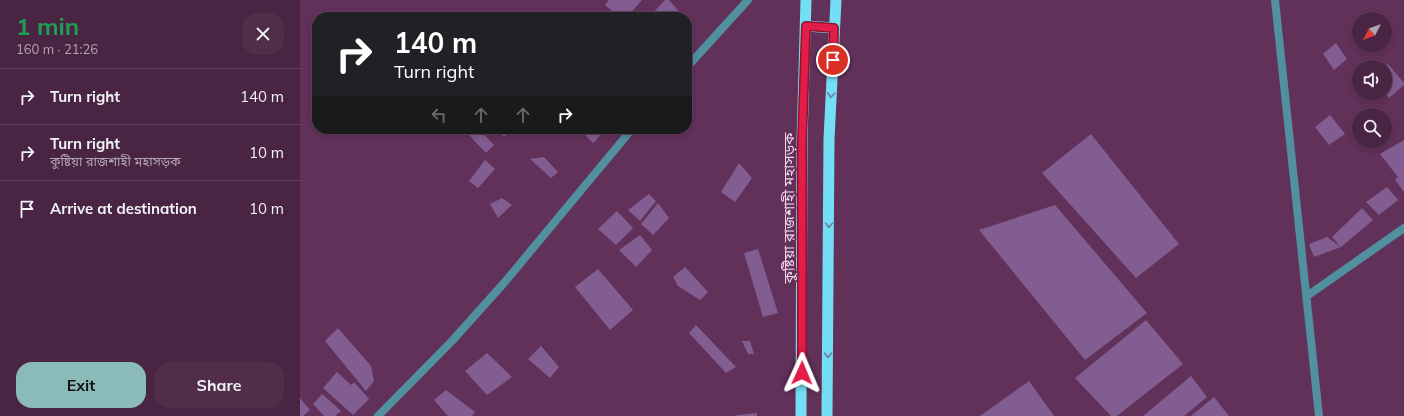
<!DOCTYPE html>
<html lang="en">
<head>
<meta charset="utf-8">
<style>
  :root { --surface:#4a2543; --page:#512d4a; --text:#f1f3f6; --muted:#b2a5b2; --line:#61425c; --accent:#8bbbb9 }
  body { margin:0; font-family:Mulish,"Noto Sans Bengali",sans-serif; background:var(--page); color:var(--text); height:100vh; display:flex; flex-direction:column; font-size:15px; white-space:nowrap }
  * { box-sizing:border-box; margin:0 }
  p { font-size:13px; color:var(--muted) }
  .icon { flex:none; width:22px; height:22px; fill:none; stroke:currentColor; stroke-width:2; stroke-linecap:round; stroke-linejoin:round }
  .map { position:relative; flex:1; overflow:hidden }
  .drawer { display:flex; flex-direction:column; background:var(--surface); width:300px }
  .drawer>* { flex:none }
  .guide { position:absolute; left:12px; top:12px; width:380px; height:122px; border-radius:16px; box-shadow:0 2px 6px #0003,0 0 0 1px var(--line); background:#202124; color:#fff; overflow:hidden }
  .needle { width:26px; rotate:228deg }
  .buttons { position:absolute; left:1052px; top:12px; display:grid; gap:8px }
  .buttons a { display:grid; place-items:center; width:40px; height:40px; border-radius:50%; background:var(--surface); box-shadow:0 2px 6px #0003,0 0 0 1px var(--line); font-size:20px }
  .pin { position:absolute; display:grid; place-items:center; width:34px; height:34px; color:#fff; margin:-17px; border:2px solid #fff; border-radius:50%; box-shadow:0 1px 4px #0007 }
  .me { position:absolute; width:44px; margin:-22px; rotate:1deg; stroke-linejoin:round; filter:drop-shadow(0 0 3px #0008) }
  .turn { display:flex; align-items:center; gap:14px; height:84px; padding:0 16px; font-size:18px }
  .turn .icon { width:52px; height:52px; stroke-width:2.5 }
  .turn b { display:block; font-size:28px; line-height:34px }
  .lanes { display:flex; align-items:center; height:38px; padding:0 16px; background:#0003; justify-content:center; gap:20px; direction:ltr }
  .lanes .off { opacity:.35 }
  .round { display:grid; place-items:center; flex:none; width:42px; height:42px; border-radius:16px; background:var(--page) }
  .headline { display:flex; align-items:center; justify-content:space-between; height:68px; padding:0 16px }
  h1 { font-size:24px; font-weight:700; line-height:30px; color:#1e9e55 }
  .button { display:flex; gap:8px; margin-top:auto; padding:8px 16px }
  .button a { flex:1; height:46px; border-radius:16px; background:var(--accent); color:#111; font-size:16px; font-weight:700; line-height:46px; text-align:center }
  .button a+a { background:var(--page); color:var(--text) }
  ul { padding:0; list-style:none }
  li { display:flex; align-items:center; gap:12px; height:56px; padding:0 16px; border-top:1px solid var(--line) }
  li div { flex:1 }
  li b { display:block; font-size:15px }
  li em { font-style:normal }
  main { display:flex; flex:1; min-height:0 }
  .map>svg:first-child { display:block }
</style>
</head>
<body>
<main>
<section class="drawer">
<div class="headline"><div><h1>1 min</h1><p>160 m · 21:26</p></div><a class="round"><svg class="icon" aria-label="close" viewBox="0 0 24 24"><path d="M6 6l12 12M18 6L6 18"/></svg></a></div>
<ul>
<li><svg class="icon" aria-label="right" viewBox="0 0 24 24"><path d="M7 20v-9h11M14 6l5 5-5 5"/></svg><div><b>Turn right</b></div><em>140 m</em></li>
<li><svg class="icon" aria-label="right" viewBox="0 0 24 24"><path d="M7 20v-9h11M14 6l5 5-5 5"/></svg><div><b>Turn right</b><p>কুষ্টিয়া রাজশাহী মহাসড়ক</p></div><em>10 m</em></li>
<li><svg class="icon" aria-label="arrive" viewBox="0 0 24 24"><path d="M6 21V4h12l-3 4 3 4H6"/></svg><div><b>Arrive at destination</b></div><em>10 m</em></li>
</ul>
<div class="button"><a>Exit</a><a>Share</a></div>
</section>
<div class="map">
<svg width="1104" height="416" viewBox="0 0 1104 416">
  <rect width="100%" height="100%" fill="#623159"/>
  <!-- building -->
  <g fill="#815d91">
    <polygon points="309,0 342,0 327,17 319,17 305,5"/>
    <polygon points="365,0 369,0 382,15 380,17 349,17"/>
    <polygon points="304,12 310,17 299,17"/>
    <polygon points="1036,43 1047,59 1034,70 1023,54"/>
    <polygon points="1088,64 1104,83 1104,85 1089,98 1085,93 1085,66"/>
    <polygon points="1030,115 1045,134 1029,145 1015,127"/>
    <polygon points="173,129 179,129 194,145 186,153 168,134"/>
    <polygon points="196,129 213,129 204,137"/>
    <polygon points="279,129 300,129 303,133 293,143"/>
    <polygon points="791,134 879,244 836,278 742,173"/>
    <polygon points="1104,140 1104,192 1095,180 1098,177 1080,154"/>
    <polygon points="244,157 258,172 251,178 230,159"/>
    <polygon points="185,160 195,169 178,188 169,181"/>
    <polygon points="439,163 452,178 435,202 421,192"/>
    <polygon points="1087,187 1098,200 1079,215 1066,202"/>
    <polygon points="349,194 356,201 340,221 328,210"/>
    <polygon points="202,198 212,205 198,218 190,204"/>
    <polygon points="358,203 369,218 353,235 341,224"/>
    <polygon points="755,205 847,313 785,360 679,230"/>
    <polygon points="1062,208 1073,220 1041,247 1032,237"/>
    <polygon points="317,211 333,228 316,245 298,229"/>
    <polygon points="340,235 352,250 336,267 319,250"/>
    <polygon points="1027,237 1041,247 1014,257 1009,244"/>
    <polygon points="458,249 478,313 463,317 444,253"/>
    <polygon points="385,267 408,292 400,300 378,286 373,277"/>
    <polygon points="298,269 333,310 310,330 275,287"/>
    <polygon points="846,320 883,364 817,416 811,416 775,378"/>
    <polygon points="396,325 436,367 426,373 389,333"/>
    <polygon points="38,328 71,366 74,381 66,391 25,341"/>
    <polygon points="442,341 450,341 454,354 448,354"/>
    <polygon points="241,346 259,367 250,378 228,359"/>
    <polygon points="187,353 212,377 187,395 165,371"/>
    <polygon points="37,372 51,385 54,382 69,399 53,415 23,388"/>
    <polygon points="891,376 907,397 884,416 843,416"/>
    <polygon points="729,381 754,416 680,416"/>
    <polygon points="146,390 175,412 172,416 148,416 134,400"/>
    <polygon points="22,394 41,411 35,416 24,416 13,404"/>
    <polygon points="914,397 929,416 891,416"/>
    <polygon points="0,398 10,410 3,416 0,416"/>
    <polygon points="457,413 457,416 435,416 438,415"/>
  </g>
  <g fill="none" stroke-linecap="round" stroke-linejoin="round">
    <!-- minor -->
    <g stroke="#50909f" stroke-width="8">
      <polyline points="975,0 1019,416"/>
      <polyline points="387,67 448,0"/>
      <polyline points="1007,296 1104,228"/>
      <polyline points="78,416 152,341 204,283 332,129"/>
    </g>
    <!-- trunk -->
    <g stroke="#74def5" stroke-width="11">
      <polyline points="506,26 534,28"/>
      <polyline points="501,416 502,142 506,0"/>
      <polyline points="527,416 529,139 536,0"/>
    </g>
  </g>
  <!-- one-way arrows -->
  <defs><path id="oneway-chevron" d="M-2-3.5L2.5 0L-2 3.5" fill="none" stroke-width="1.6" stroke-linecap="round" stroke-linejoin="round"/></defs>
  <g stroke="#6a7f9f">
    <use href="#oneway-chevron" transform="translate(531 95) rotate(93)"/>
    <use href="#oneway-chevron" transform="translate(529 225) rotate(90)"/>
    <use href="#oneway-chevron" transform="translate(528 355) rotate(91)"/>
  </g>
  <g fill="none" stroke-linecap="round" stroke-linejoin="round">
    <defs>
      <polyline id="route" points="502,373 502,142 506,26 534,28 533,60"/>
    </defs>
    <!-- route casing -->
    <use href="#route" stroke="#92132f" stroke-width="10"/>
    <!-- route -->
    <use href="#route" stroke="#e11d48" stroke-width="7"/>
  </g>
  <g text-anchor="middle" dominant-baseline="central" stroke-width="4" stroke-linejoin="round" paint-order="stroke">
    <!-- street labels -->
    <g font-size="15" fill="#f2d4ea" stroke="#623159">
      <text transform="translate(488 208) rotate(-90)">কুষ্টিয়া রাজশাহী মহাসড়ক</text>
    </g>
  </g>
</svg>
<div class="buttons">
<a><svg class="needle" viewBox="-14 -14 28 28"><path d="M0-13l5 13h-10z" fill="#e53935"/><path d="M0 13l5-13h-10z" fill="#b2a5b2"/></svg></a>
<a><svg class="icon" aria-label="sound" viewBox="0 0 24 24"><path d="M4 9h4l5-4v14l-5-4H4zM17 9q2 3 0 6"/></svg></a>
<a><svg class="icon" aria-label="search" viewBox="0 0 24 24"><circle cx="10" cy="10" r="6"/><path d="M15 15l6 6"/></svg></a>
</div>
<div class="pin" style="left:533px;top:60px;background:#d93025"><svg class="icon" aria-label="arrive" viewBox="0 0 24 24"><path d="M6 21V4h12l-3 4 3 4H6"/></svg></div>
<svg class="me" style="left:502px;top:373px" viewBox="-20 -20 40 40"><path d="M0-17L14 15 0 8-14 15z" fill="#e11d48" stroke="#fff" stroke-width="4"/></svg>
<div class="guide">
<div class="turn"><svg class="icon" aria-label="right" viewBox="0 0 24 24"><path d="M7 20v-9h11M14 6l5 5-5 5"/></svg><div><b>140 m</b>Turn right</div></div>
<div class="lanes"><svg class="icon off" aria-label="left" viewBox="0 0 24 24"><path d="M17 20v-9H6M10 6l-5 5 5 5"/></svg><svg class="icon off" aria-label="ahead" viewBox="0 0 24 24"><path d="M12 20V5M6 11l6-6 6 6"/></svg><svg class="icon off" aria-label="ahead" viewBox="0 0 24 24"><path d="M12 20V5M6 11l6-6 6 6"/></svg><svg class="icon" aria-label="right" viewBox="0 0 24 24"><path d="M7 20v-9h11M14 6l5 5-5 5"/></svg></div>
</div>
</div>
</main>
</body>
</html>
